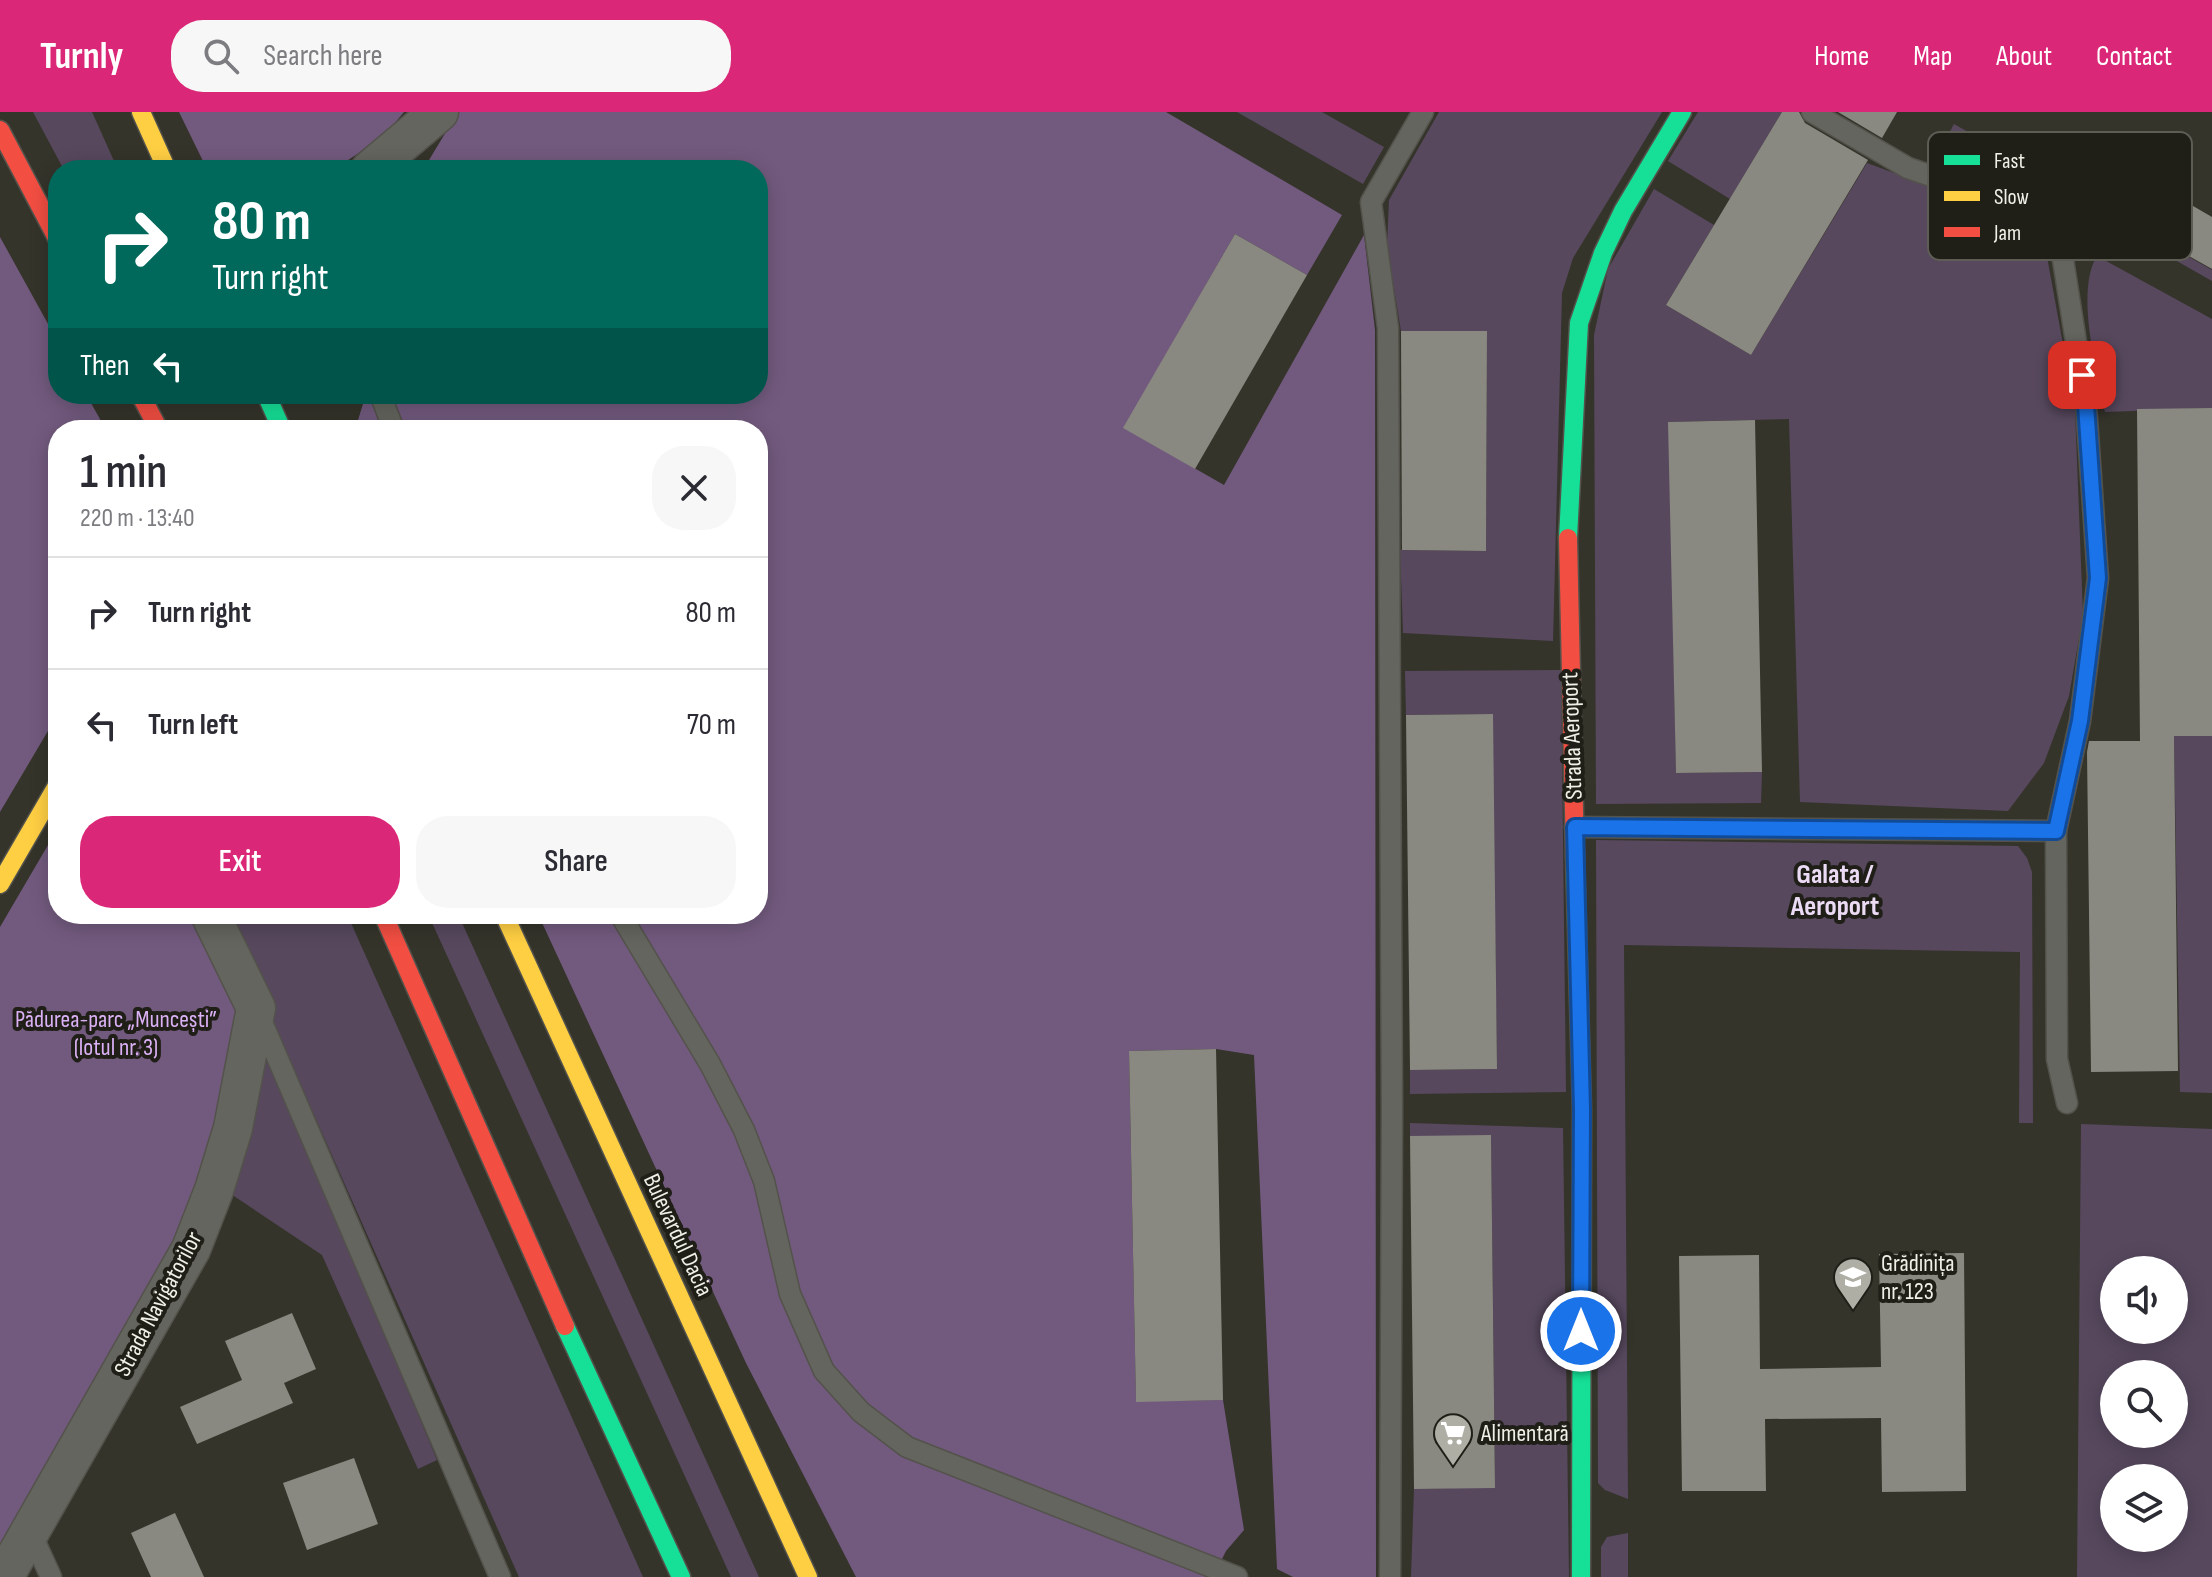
<!DOCTYPE html>
<html lang="en">
<head>
<meta charset="utf-8">
<style>
  :root { --surface:#fff; --page:#f7f7f7; --text:#2b2b33; --muted:#7c7c81; --line:#e1e1e2; --accent:#db2777 }
  body { margin:0; font-family:"Sofia Sans Condensed",sans-serif; background:var(--page); color:var(--text); height:100vh; display:flex; flex-direction:column; font-size:30px; white-space:nowrap }
  * { box-sizing:border-box; margin:0 }
  p { font-size:26px; color:var(--muted) }
  .icon { flex:none; width:44px; height:44px; fill:none; stroke:currentColor; stroke-width:2; stroke-linecap:round; stroke-linejoin:round }
  .map { position:relative; flex:1; overflow:hidden }
  .drawer { position:absolute; left:48px; top:308px; width:720px; height:504px; display:flex; flex-direction:column; background:var(--surface); border-radius:32px; box-shadow:0 4px 20px #0003 }
  .drawer>* { flex:none }
  .guide { position:absolute; left:48px; top:48px; width:720px; height:244px; border-radius:32px; box-shadow:0 4px 20px #0003; background:#00695c; color:#fff; overflow:hidden }
  .buttons { position:absolute; left:2100px; top:1144px; display:grid; gap:16px }
  .buttons a { display:grid; place-items:center; width:88px; height:88px; border-radius:50%; background:var(--surface); box-shadow:0 4px 20px #0003; font-size:40px }
  .pin { position:absolute; display:grid; place-items:center; width:68px; height:68px; color:#fff; margin:-34px; border-radius:16px; box-shadow:0 4px 12px #0006 }
  .me { position:absolute; width:88px; margin:-44px; rotate:0deg; stroke-linejoin:round; filter:drop-shadow(0 0 6px #0008) }
  .turn { display:flex; align-items:center; gap:28px; height:168px; padding:0 32px; font-size:36px }
  .turn .icon { width:104px; height:104px; stroke-width:2.5 }
  .turn b { display:block; font-size:56px; line-height:68px }
  .then { display:flex; align-items:center; height:76px; padding:0 32px; background:#0003; gap:16px; font-size:30px }
  .round { display:grid; place-items:center; flex:none; width:84px; height:84px; border-radius:32px; background:var(--page) }
  .headline { display:flex; align-items:center; justify-content:space-between; height:136px; padding:0 32px }
  h1 { font-size:48px; font-weight:600; line-height:60px }
  .action { display:flex; gap:16px; margin-top:auto; padding:16px 32px }
  .action a { flex:1; height:92px; border-radius:32px; background:var(--accent); color:#fff; font-size:32px; font-weight:600; line-height:92px; text-align:center }
  .action a+a { background:var(--page); color:var(--text) }
  ul { padding:0; list-style:none }
  li { display:flex; align-items:center; gap:24px; height:112px; padding:0 32px; border-top:2px solid var(--line) }
  li div { flex:1 }
  li b { display:block; font-size:30px }
  li em { font-style:normal }
  header { display:flex; align-items:center; gap:48px; box-sizing:border-box; height:112px; padding:0 40px; background:var(--accent); color:#fff }
  header strong { font-size:38px }
  nav { display:flex; gap:44px; margin-inline-start:auto; font-size:28px }
  .search { width:560px; height:72px; background:var(--page); display:flex; align-items:center; gap:20px; box-sizing:border-box; padding:0 28px; border-radius:32px; color:var(--muted); font-size:30px }
  .map>svg:first-child { display:block }
</style>
</head>
<body>
<header>
<strong>Turnly</strong>
<div class="search"><svg class="icon" aria-label="search" viewBox="0 0 24 24"><circle cx="10" cy="10" r="6"/><path d="M15 15l6 6"/></svg>Search here</div>
<nav><a>Home</a><a>Map</a><a>About</a><a>Contact</a></nav>
</header>
<div class="map">
<svg width="2212" height="1465" viewBox="0 0 2212 1465">
  <rect width="100%" height="100%" fill="#35342b"/>
  <!-- green -->
  <g fill="#57485e" fill-rule="evenodd">
    <polygon points="33,0 92,0 118,58 64,58"/>
    <polygon points="1237,0 1322,0 1384,35 1363,72"/>
    <polygon points="1439,0 1662,0 1573,146 1562,181 1553,529 1403,521 1400,438 1486,439 1487,220 1401,219 1387,134 1389,88"/>
    <polygon points="1698,0 1782,0 1730,87 1668,49"/>
    <polygon points="1954,12 2016,47 2009,61 1938,42"/>
    <polygon points="1867,51 2024,109 2043,123 2075,298 2083,503 2069,584 2044,651 2008,699 1800,690 1789,307 1669,310 1676,661 1762,660 1761,691 1596,692 1594,223 1608,157 1654,77 1714,113 1666,193 1751,243"/>
    <polygon points="2047,64 2212,158 2212,169 2043,73"/>
    <path d="M2097 144 2212 207V296L2105 300C2097 260 2075 179 2097 144Z"/>
    <polygon points="1561,558 1566,980 1410,982 1410,958 1497,957 1492,602 1406,603 1405,559"/>
    <polygon points="2174,624 2212,624 2212,981 2180,980"/>
    <polygon points="1596,728 2018,734 2027,746 2032,760 2033,1011 2019,1011 2020,840 1624,833 1628,1387 1605,1378 1598,1371"/>
    <polygon points="225,802 347,802 643,1465 519,1465"/>
    <polygon points="428,802 458,802 759,1465 731,1465"/>
    <polygon points="260,922 437,1348 418,1357 322,1143 231,1082"/>
    <polygon points="1410,1011 1563,1016 1569,1465 1411,1465 1414,1377 1495,1375 1491,1024 1410,1024"/>
    <path d="M2081 1012 2212 1017V1465H2077ZM2114 1158H2174V1218H2114ZM2114 1262H2174V1322H2114ZM2114 1366H2174V1426H2114Z"/>
    <polygon points="1628,1421 1628,1465 1601,1465 1601,1435 1607,1425"/>
  </g>
  <!-- forest -->
  <g fill="#725a7e">
    <polygon points="179,0 404,0 383,25 333,58 218,58 203,49"/>
    <polygon points="458,0 1166,0 1342,103 1307,163 1235,122 1124,316 1224,373 1364,123 1375,218 1376,1465 1293,1465 1277,1457 1254,943 1216,937 1129,939 1136,1289 1223,1288 1244,1418 1226,1439 1213,1465 856,1465 746,1251 538,802 758,802 758,318 355,318 366,282 758,282 758,58 423,58"/>
    <polygon points="0,125 58,230 58,282 86,282 106,318 58,318 58,602 0,700"/>
    <polygon points="58,716 58,802 194,802 237,901 215,1029 165,1155 0,1432 0,815"/>
  </g>
  <!-- building -->
  <g fill="#8a8981">
    <polygon points="1782,0 1799,0 1805,11 1868,48 1751,243 1666,193"/>
    <polygon points="1838,0 1897,0 1882,26"/>
    <polygon points="2074,25 2212,105 2212,157 2047,64"/>
    <polygon points="1235,122 1307,163 1195,357 1123,316"/>
    <polygon points="1401,219 1487,219 1486,439 1402,438"/>
    <polygon points="2212,296 2212,624 2174,624 2178,959 2091,960 2087,640 2089,629 2140,629 2137,297"/>
    <polygon points="1755,308 1762,660 1676,661 1668,310"/>
    <polygon points="1493,602 1497,957 1410,958 1406,603"/>
    <polygon points="1216,937 1223,1288 1136,1290 1129,939"/>
    <polygon points="1491,1023 1495,1376 1414,1377 1410,1024"/>
    <polygon points="1964,1141 1966,1379 1882,1380 1881,1306 1765,1307 1766,1379 1682,1379 1679,1144 1759,1143 1760,1257 1881,1255 1879,1142"/>
    <polygon points="292,1201 316,1257 284,1271 293,1291 197,1332 180,1295 242,1268 225,1229"/>
    <polygon points="354,1346 378,1412 307,1438 283,1371"/>
    <polygon points="175,1401 204,1465 151,1465 131,1421"/>
  </g>
  <g fill="none" stroke-linecap="round" stroke-linejoin="round">
    <defs>
      <g id="lane">
        <polyline points="1812,0 1908,56 2010,91 2058,116 2086,293 2098,466 2080,609 2056,719 2057,947 2067,991"/>
        <polyline points="380,282 394,318"/>
        <polyline points="1575,715 2056,719"/>
        <polyline points="620,802 710,952 744,1018 764,1069 790,1182 824,1259 861,1300 907,1335 1237,1465"/>
        <polyline points="259,903 500,1465"/>
        <polyline points="30,1419 51,1465"/>
        <polyline points="1390,1465 1392,998 1388,216 1371,90 1423,0"/>
      </g>
      <g id="street">
        <polyline points="370,58 439,0"/>
        <polyline points="4,1465 191,1137 214,1078 233,1016 256,896 210,802"/>
      </g>
      <g id="fast">
        <polyline points="266,282 282,318"/>
        <polyline points="1568,426 1579,211 1603,141 1623,99 1682,0"/>
        <polyline points="1575,744 1582,998 1581,1465"/>
        <polyline points="565,1214 681,1465"/>
      </g>
      <g id="slow">
        <polyline points="141,0 167,58"/>
        <polyline points="0,772 58,672"/>
        <polyline points="504,802 808,1465"/>
      </g>
      <g id="jam">
        <polyline points="0,18 58,128"/>
        <polyline points="140,282 159,318"/>
        <polyline points="1568,426 1575,744"/>
        <polyline points="383,802 565,1214"/>
      </g>
    </defs>
    <!-- lane casing -->
    <use href="#lane" stroke="#53524b" stroke-width="23"/>
    <!-- street casing -->
    <use href="#street" stroke="#53524b" stroke-width="41"/>
    <!-- fast casing -->
    <use href="#fast" stroke="#53524b" stroke-width="21"/>
    <!-- slow casing -->
    <use href="#slow" stroke="#53524b" stroke-width="21"/>
    <!-- jam casing -->
    <use href="#jam" stroke="#53524b" stroke-width="21"/>
    <!-- lane -->
    <use href="#lane" stroke="#65655f" stroke-width="20"/>
    <!-- street -->
    <use href="#street" stroke="#65655f" stroke-width="38"/>
    <!-- fast -->
    <use href="#fast" stroke="#16e098" stroke-width="18"/>
    <!-- slow -->
    <use href="#slow" stroke="#ffcf43" stroke-width="18"/>
    <!-- jam -->
    <use href="#jam" stroke="#f24e42" stroke-width="18"/>
  </g>
  <g fill="none" stroke-linecap="round" stroke-linejoin="round">
    <defs>
      <polyline id="route" points="1581,1219 1582,998 1575,715 2056,719 2080,609 2098,466 2086,293 2082,263"/>
    </defs>
    <!-- route casing -->
    <use href="#route" stroke="#114b97" stroke-width="20"/>
    <!-- route -->
    <use href="#route" stroke="#1a73e8" stroke-width="14"/>
  </g>
  <!-- icons -->
  <defs>
    <symbol id="school-pin" viewBox="-11 -11 22 30"><path d="M0 17L-7.5 6A9.5 9.5 0 1 1 7.5 6Z" fill="#afaea5" stroke="#1f1e17"/><path d="M0-5L7-2L0 1L-7-2ZM-4 1L0 2.5L4 1V4Q0 6-4 4Z" fill="#fff"/></symbol>
    <symbol id="supermarket-pin" viewBox="-11 -11 22 30"><path d="M0 17L-7.5 6A9.5 9.5 0 1 1 7.5 6Z" fill="#afaea5" stroke="#1f1e17"/><path d="M-6-5.5h2.5l.6 2H6L4.5 2H-2.5L-4.4-4H-6ZM-1.5 3.2a1.3 1.3 0 1 0 .1 0ZM3 3.2a1.3 1.3 0 1 0 .1 0Z" fill="#fff"/></symbol>
  </defs>
  <g fill-rule="evenodd">
    <use href="#school-pin" x="1831" y="1143" width="44" height="60"/>
    <use href="#supermarket-pin" x="1431" y="1299" width="44" height="60"/>
  </g>
  <g text-anchor="middle" dominant-baseline="central" stroke-width="8" stroke-linejoin="round" paint-order="stroke">
    <!-- street labels -->
    <g font-size="24" fill="#f1f0e6" stroke="#1f1e17">
      <text transform="translate(1572 624) rotate(-92)">Strada Aeroport</text>
      <text transform="translate(678 1123) rotate(65)">Bulevardul Dacia</text>
      <text transform="translate(158 1192) rotate(-62)">Strada Navigatorilor</text>
    </g>
    <!-- park labels -->
    <g font-size="24" fill="#dbb1f5" stroke="#1f1e17">
      <text x="116" y="907">Pădurea-parc „Muncești”<tspan x="116" dy="28">(lotul nr. 3)</tspan></text>
    </g>
    <!-- poi labels -->
    <g font-size="24" fill="#f1f0e6" stroke="#1f1e17" text-anchor="start">
      <text x="1881" y="1151">Grădinița<tspan x="1881" dy="28">nr. 123</tspan></text>
      <text x="1481" y="1321">Alimentară</text>
    </g>
    <!-- quarter labels -->
    <g font-size="28" font-weight="bold" fill="#ebdbf5" stroke="#1f1e17">
      <text x="1835" y="762">Galata /<tspan x="1835" dy="32">Aeroport</tspan></text>
    </g>
  </g>
  <!-- legend -->
  <rect x="1928" y="20" width="264" height="128" rx="12" fill="#1f1e17" stroke="#5e5d55" stroke-width="2"/>
  <rect x="1944" y="43" width="36" height="10" fill="#16e098"/>
  <rect x="1944" y="79" width="36" height="10" fill="#ffcf43"/>
  <rect x="1944" y="115" width="36" height="10" fill="#f24e42"/>
  <g font-size="22" fill="#f1f0e6">
    <text x="1994" y="56">Fast</text>
    <text x="1994" y="92">Slow</text>
    <text x="1994" y="128">Jam</text>
  </g>
</svg>
<div class="buttons">
<a><svg class="icon" aria-label="sound" viewBox="0 0 24 24"><path d="M4 9h4l5-4v14l-5-4H4zM17 9q2 3 0 6"/></svg></a>
<a><svg class="icon" aria-label="search" viewBox="0 0 24 24"><circle cx="10" cy="10" r="6"/><path d="M15 15l6 6"/></svg></a>
<a><svg class="icon" aria-label="layers" viewBox="0 0 24 24"><path d="M12 4l9 5-9 5-9-5zM3 14l9 5 9-5"/></svg></a>
</div>
<div class="pin" style="left:2082px;top:263px;background:#d93025"><svg class="icon" aria-label="arrive" viewBox="0 0 24 24"><path d="M6 21V4h12l-3 4 3 4H6"/></svg></div>
<svg class="me" style="left:1581px;top:1219px" viewBox="-20 -20 40 40"><circle r="17" fill="#1a73e8" stroke="#fff" stroke-width="3"/><path d="M0-11L8 9 0 5-8 9z" fill="#fff"/></svg>
<div class="guide">
<div class="turn"><svg class="icon" aria-label="right" viewBox="0 0 24 24"><path d="M7 20v-9h11M14 6l5 5-5 5"/></svg><div><b>80 m</b>Turn right</div></div>
<div class="then">Then<svg class="icon" aria-label="left" viewBox="0 0 24 24"><path d="M17 20v-9H6M10 6l-5 5 5 5"/></svg></div>
</div>
<section class="drawer">
<div class="headline"><div><h1>1 min</h1><p>220 m · 13:40</p></div><a class="round"><svg class="icon" aria-label="close" viewBox="0 0 24 24"><path d="M6 6l12 12M18 6L6 18"/></svg></a></div>
<ul>
<li><svg class="icon" aria-label="right" viewBox="0 0 24 24"><path d="M7 20v-9h11M14 6l5 5-5 5"/></svg><div><b>Turn right</b></div><em>80 m</em></li>
<li><svg class="icon" aria-label="left" viewBox="0 0 24 24"><path d="M17 20v-9H6M10 6l-5 5 5 5"/></svg><div><b>Turn left</b></div><em>70 m</em></li>
</ul>
<div class="action"><a>Exit</a><a>Share</a></div>
</section>
</div>
</body>
</html>
